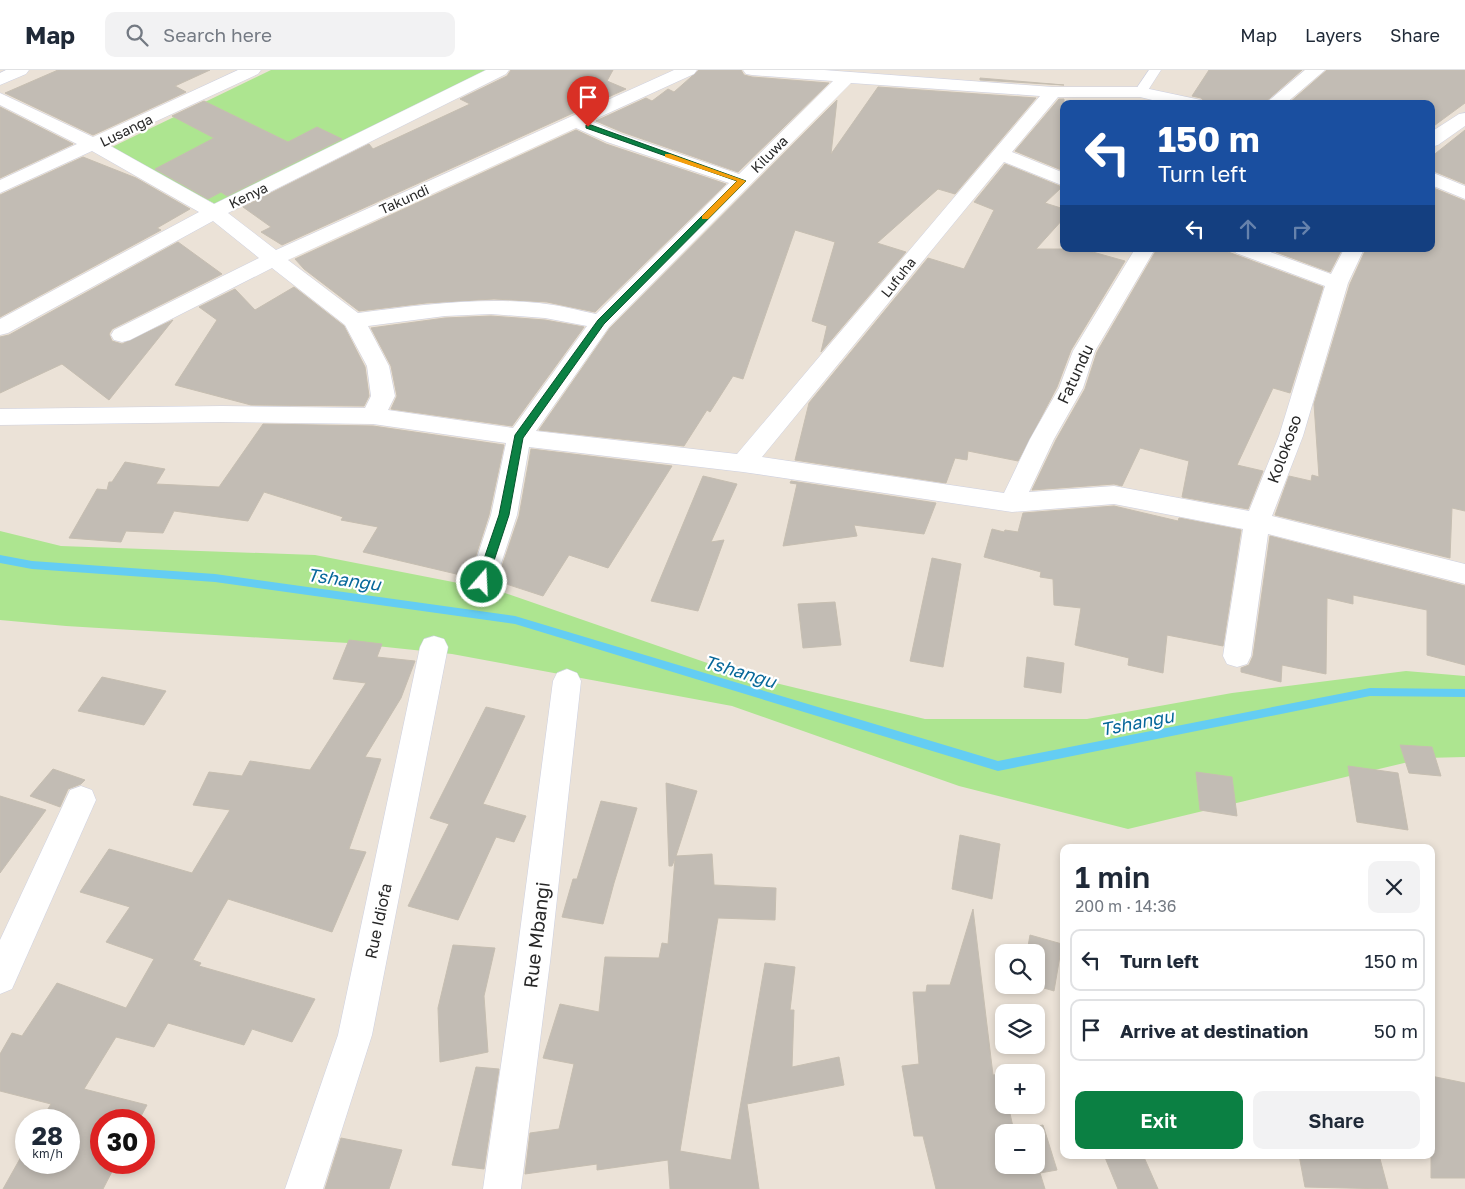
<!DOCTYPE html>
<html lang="en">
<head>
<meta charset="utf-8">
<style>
  :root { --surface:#fff; --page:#f2f2f3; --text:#1f2937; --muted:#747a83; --line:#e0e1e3; --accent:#0b8043 }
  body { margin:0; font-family:"Golos Text",sans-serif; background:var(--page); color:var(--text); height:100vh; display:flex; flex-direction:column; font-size:19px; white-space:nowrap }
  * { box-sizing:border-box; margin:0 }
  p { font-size:16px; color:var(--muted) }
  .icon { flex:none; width:28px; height:28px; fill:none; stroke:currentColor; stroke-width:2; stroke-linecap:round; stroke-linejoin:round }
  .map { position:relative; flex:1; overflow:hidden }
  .panel { position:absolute; left:1060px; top:774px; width:375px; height:315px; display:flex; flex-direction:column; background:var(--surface); border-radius:10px; box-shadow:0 2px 8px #0003 }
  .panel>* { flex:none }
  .guide { position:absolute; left:1060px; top:30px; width:375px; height:152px; border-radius:10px; box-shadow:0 2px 8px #0003; background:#1a4fa0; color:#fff; overflow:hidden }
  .tools { position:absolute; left:995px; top:874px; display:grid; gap:10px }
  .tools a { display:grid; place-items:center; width:50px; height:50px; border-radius:10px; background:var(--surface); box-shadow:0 2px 8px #0003; font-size:25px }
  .speed { position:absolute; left:15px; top:1039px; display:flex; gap:10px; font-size:25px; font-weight:700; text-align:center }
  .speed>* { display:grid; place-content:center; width:65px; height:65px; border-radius:50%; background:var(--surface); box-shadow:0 2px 8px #0003; line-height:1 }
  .speed small { font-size:12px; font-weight:400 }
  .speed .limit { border:8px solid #d22; background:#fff; color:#111 }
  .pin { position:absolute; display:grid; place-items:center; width:42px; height:42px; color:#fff; margin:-51px -21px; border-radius:50% 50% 50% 0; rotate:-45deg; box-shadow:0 0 5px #0007 }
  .pin .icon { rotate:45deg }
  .me { position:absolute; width:55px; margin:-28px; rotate:19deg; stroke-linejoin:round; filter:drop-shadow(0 0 4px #0008) }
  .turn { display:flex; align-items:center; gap:18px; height:105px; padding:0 15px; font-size:22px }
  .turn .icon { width:65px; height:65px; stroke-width:2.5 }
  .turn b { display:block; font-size:35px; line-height:42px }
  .lanes { display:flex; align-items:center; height:48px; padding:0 15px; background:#0003; justify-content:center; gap:25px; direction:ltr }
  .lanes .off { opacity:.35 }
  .round { display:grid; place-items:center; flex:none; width:52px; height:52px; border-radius:10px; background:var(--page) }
  .summary { display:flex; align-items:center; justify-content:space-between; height:85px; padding:0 15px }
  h1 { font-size:30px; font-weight:600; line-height:38px }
  .button { display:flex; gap:10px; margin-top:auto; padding:10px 15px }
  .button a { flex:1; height:58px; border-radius:10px; background:var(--accent); color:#fff; font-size:20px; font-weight:600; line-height:58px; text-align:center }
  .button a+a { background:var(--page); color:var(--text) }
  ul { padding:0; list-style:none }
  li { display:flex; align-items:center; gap:15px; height:62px; margin:0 10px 8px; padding:0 5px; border:2px solid var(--line); border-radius:10px }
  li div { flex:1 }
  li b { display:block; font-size:19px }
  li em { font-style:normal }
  header { display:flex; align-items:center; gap:30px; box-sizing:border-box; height:70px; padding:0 25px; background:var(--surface); border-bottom:1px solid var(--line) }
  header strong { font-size:24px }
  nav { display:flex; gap:28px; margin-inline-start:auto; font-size:18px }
  .search { width:350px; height:45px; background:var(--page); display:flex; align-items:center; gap:12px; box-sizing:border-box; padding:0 18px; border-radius:10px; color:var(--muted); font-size:19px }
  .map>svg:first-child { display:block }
</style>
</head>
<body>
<header>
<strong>Map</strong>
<div class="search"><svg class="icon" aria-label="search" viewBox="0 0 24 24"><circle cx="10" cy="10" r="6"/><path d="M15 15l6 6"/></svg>Search here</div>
<nav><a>Map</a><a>Layers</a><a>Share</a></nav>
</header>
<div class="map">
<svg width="1465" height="1119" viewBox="0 0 1465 1119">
  <rect width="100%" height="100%" fill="#ebe2d7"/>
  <!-- green -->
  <g fill="#ade590">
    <polygon points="271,0 498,0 219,136 110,78"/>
    <polygon points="0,461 61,476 315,485 499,521 742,605 925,649 1087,649 1232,623 1406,601 1465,606 1465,687 1425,688 1128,759 959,716 732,636 452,584 348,573 66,556 0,550"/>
  </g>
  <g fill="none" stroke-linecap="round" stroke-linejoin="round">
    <!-- stream -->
    <polygon fill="#64cdf3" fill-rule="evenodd" points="0,485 32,491 215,504 515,546 998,691 1370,618 1465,619 1465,627 1370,626 998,701 515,554 215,512 32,499 0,493"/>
  </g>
  <!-- building -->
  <g fill="#c2bcb4" stroke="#c6beb1" fill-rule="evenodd">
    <polygon points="58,0 210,0 175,16 186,22 93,65 5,23"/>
    <polygon points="511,0 613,0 607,11 626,19 282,175 261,162 271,157 243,137 369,74 373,79 470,34 460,29 507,6"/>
    <polygon points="699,0 741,0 744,5 752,7 829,13 738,102 622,62 596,51 646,28 652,31 668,19 674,22"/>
    <polygon points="1209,0 1302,0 1263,34 1206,34 1201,28 1192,26"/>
    <polygon points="1327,0 1465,0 1465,33 1431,58 1431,34 1288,34"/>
    <polygon points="980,8 1064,15 980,10"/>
    <polygon points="878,17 1036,28 955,124 938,119 877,173 906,182 821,282 827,256 812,251 835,172 795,160 743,309 733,306 710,342 707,340 684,376 539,360 610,258 837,30 831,84"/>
    <polygon points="1059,29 1064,29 1064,101 1015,81"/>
    <polygon points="204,31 288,72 317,57 342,69 227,126 221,122 208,129 155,99 214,68 172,46"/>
    <polygon points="0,37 73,74 0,108"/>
    <polygon points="576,60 606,74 726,114 595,242 547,232 494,229 426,233 359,241 304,199 295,189"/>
    <polygon points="1465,60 1465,114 1431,100 1431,87"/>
    <polygon points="83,87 136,108 190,139 157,158 161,160 0,247 0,125"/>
    <polygon points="1005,94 1062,117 1045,133 1064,139 1064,148 1036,179 1082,179 1125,191 1071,280 1057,317 1018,391 968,381 967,390 955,388 946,413 795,390 809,333 928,188 964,199 994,140 974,132"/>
    <polygon points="1431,117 1465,131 1465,441 1452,438 1450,488 1275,445 1289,406 1311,411 1312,405 1319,407 1314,334 1350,214 1366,179 1431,179"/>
    <polygon points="178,172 222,204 112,259 109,264 112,271 122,274 173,250 109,330 62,294 0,323 0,267 9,265"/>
    <polygon points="1157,179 1220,179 1323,217 1290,323 1273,318 1237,395 1263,401 1248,439 1182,427 1189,391 1140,378 1122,416 1114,414 1032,420 1056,370 1085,319 1097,282"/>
    <polygon points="1280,179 1342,179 1330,202 1276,182"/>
    <polygon points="294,217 344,256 365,297 369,326 364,336 251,335 175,315 217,250 199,237 235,219 255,240"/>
    <polygon points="491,246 545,250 584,257 512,356 391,339 397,326 391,296 371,258 445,248"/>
    <polygon points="263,354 373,356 504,375 489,445 469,507 363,482 378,457 341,450 343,447 264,422 248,451 174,441 163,463 126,461 121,472 69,468 97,419 107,420 109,412 112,412 125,392 165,399 156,414 219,417"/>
    <polygon points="531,379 672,396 608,498 569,485 543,526 497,511 519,446"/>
    <polygon points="703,406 737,414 711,472 724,470 698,541 651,531"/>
    <polygon points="791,411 936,433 924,464 854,455 857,466 783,476 797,414 790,413"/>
    <polygon points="1114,436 1178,451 1179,448 1241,460 1223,576 1167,565 1163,603 1128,595 1129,588 1075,575 1081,538 1054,535 1053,509 1040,507 1041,502 984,487 992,459 1004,462 1005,460 1018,462 1023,443"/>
    <polygon points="1270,466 1465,516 1465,595 1427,585 1427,540 1353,525 1353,534 1327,528 1326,604 1282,595 1281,612 1241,602 1241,598 1249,595 1253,586"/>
    <polygon points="932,488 961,494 943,597 910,591"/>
    <polygon points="835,532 841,575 803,578 798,534"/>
    <polygon points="349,570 382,574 377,587 415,591 401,628 365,687 381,689 349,779 366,782 332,862 228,829 193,890 201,893 199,896 315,929 292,972 252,959 244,975 168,953 154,977 116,967 84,1019 147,1035 139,1050 101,1050 101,1092 117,1092 103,1119 3,1119 26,1078 26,1092 69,1092 69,1050 41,1050 51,1034 0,1021 0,984 12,963 22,966 57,913 126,938 154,889 106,872 130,837 80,822 109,779 192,803 230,740 193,735 209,702 242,706 250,691 310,700 366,613 333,609"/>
    <polygon points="1027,587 1064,593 1061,623 1024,617"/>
    <polygon points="102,607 166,621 144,655 78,641"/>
    <polygon points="486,637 525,646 483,734 526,746 514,772 496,767 458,850 408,836 449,754 430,748"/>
    <polygon points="1400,675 1432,677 1441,706 1409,703"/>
    <polygon points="1348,696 1398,703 1408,760 1357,752"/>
    <polygon points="53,699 85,710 81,714 68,719 60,737 30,726"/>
    <polygon points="1196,702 1232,707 1237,746 1200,740"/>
    <polygon points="666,713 697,721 676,786 712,784 714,815 776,818 775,850 718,848 680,1081 731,1090 765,893 795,897 790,940 794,940 792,997 839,987 844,1015 747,1034 759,1119 670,1119 668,1090 597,1100 597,1094 525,1104 530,1063 559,1059 574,994 543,988 560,934 599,942 605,887 659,888 662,873 668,874 675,789 672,796 669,796"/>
    <polygon points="0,726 46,740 0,803"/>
    <polygon points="601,731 637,738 614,813 603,854 562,847 573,809 577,809"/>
    <polygon points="960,765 1000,774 992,829 952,819"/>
    <path d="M973 839 993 1005 1001 1004 1004 1035H1008L1014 1061 1043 1055 1057 1100 1040 1103 1045 1119H936L923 1066H914L902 996 919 994 913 922H926L927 915H950ZM1004 1062H1036V1095H1004Z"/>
    <polygon points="1030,865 1062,874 1054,921 1034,915 1036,915 1036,882 1027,882"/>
    <polygon points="453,875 495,878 484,926 488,982 440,992 438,938"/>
    <polygon points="476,997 499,999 484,1099 452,1095"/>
    <polygon points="1431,1006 1465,1013 1465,1108 1431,1108"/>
    <polygon points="341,1068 402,1080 389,1119 325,1119"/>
    <polygon points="1104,1085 1143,1085 1158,1119 1118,1119"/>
    <polygon points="1299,1085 1379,1085 1388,1119 1305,1117"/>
  </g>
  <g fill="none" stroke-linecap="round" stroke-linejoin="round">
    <defs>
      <polygon id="lane" points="1149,0 1161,0 1145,25 1135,25 1134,22"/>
      <g id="street">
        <polygon points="6,0 29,0 26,4 0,15 0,3"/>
        <path d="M238 0H261L258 4 107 74 214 134 486 0H509L506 4 228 143 276 180 674 0H697L694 4 591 51 621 64 739 104 833 11 752 5 746 4 743 0H824L1053 17H1140L1201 30 1204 34H1169L1140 27H1058L1012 82 1064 103V116L1004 92 762 387 1004 423 1030 369 1059 318 1073 281 1135 179H1155L1095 281 1083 318 1054 369 1029 422 1114 416 1249 441 1279 366 1325 216 1236 183 1233 179H1262L1331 204 1344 179H1364L1348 213 1303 366 1272 446 1465 494V514L1268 464 1251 586 1247 594 1237 597 1227 594 1223 586 1243 459 1114 434 1012 442 743 402 529 377 517 445 495 512 491 519 482 522 473 519 469 512 491 445 506 373 373 354 222 352 0 355V339L222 336 365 338 371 326 367 296 345 255 272 198 130 270 122 272 114 270 111 265 114 260 259 188 213 151 8 263 0 265V249L199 142 92 81 0 123V110L77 74 0 35V23L93 67ZM851 13 1040 26 737 384 536 361 609 257ZM576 58 607 72 729 113 596 244C577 240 559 235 539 233 479 227 418 235 358 243L288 190ZM491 244 545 248 587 256 513 358 388 340 395 326 389 296 368 256 445 246Z"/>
        <polygon points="1305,0 1325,0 1285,34 1265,34"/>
        <polygon points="1465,43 1465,56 1438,75 1431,77 1431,62 1459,44"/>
        <polygon points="1431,102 1465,116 1465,129 1431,115"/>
        <polygon points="434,566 444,569 448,577 372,965 323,1119 285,1119 338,965 420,577 424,569"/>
        <polygon points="567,599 577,603 581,611 550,892 521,1119 483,1119 516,892 553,611 557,603"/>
        <polygon points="81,716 92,720 96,730 12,919 0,924 0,870 70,720"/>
      </g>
    </defs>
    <!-- lane casing -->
    <use href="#lane" stroke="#cdd0e1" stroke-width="1"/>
    <!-- street casing -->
    <use href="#street" stroke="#cdd0e1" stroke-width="1"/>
    <!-- lane -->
    <use href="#lane" fill="#fff" fill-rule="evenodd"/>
    <!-- street -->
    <use href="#street" fill="#fff" fill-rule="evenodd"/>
  </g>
  <!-- route -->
  <polygon fill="#0b8043" stroke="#07532c" points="586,55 591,55 746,111 604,254 523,368 509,445 487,512 482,516 476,512 499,445 515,365 598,250 737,111 586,58"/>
  <!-- slow -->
  <polygon fill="#f59e0b" points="665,84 670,84 746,111 708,149 702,149 702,146 737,111 665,87"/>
  <g text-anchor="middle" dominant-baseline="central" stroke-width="4.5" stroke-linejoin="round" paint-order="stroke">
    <!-- far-street labels -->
    <g font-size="14" fill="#272727" stroke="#fff">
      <text transform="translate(126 60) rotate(-26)">Lusanga</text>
      <text transform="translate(769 84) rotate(-45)">Kiluwa</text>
      <text transform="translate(248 125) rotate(-26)">Kenya</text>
      <text transform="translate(404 129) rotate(-24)">Takundi</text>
      <text transform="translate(898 207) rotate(-52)">Lufuha</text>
    </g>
    <!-- street labels -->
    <g font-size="16" fill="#272727" stroke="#fff">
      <text transform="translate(1075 304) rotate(-65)">Fatundu</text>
      <text transform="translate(1284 379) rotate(-70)">Kolokoso</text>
      <text transform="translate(378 851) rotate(-78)">Rue Idiofa</text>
    </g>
    <!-- water labels -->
    <g font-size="18" font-style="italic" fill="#07689a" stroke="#fff">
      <text transform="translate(344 509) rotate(8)">Tshangu</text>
      <text transform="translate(740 601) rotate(17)">Tshangu</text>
      <text transform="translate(1137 652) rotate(-11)">Tshangu</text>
    </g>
    <!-- near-street labels -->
    <g font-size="19" fill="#272727" stroke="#fff">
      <text transform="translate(536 865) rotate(-83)">Rue Mbangi</text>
    </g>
  </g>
</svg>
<div class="tools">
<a><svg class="icon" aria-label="search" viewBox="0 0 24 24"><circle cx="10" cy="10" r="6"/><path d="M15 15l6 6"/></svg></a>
<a><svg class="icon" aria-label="layers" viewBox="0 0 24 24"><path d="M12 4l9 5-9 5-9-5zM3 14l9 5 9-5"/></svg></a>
<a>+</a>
<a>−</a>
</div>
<div class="speed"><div>28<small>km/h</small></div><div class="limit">30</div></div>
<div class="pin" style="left:588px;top:57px;background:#d93025"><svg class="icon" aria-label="arrive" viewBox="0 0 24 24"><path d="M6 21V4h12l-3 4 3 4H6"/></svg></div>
<svg class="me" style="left:482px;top:512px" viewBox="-20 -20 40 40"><circle r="17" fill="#0b8043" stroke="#fff" stroke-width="3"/><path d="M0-11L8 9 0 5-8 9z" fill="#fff"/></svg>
<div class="guide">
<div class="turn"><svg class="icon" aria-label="left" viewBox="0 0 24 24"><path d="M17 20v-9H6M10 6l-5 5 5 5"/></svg><div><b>150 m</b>Turn left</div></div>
<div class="lanes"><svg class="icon" aria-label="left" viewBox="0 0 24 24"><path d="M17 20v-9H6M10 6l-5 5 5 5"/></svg><svg class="icon off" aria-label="ahead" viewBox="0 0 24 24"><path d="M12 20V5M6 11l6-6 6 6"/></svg><svg class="icon off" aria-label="right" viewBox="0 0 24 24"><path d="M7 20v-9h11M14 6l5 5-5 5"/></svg></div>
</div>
<section class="panel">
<div class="summary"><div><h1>1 min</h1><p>200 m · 14:36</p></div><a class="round"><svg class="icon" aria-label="close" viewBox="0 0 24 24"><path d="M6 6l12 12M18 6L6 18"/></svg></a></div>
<ul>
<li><svg class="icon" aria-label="left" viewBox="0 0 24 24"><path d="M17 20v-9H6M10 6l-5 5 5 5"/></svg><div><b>Turn left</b></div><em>150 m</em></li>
<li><svg class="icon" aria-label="arrive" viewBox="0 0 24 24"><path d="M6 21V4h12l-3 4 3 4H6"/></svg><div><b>Arrive at destination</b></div><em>50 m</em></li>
</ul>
<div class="button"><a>Exit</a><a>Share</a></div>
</section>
</div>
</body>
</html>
